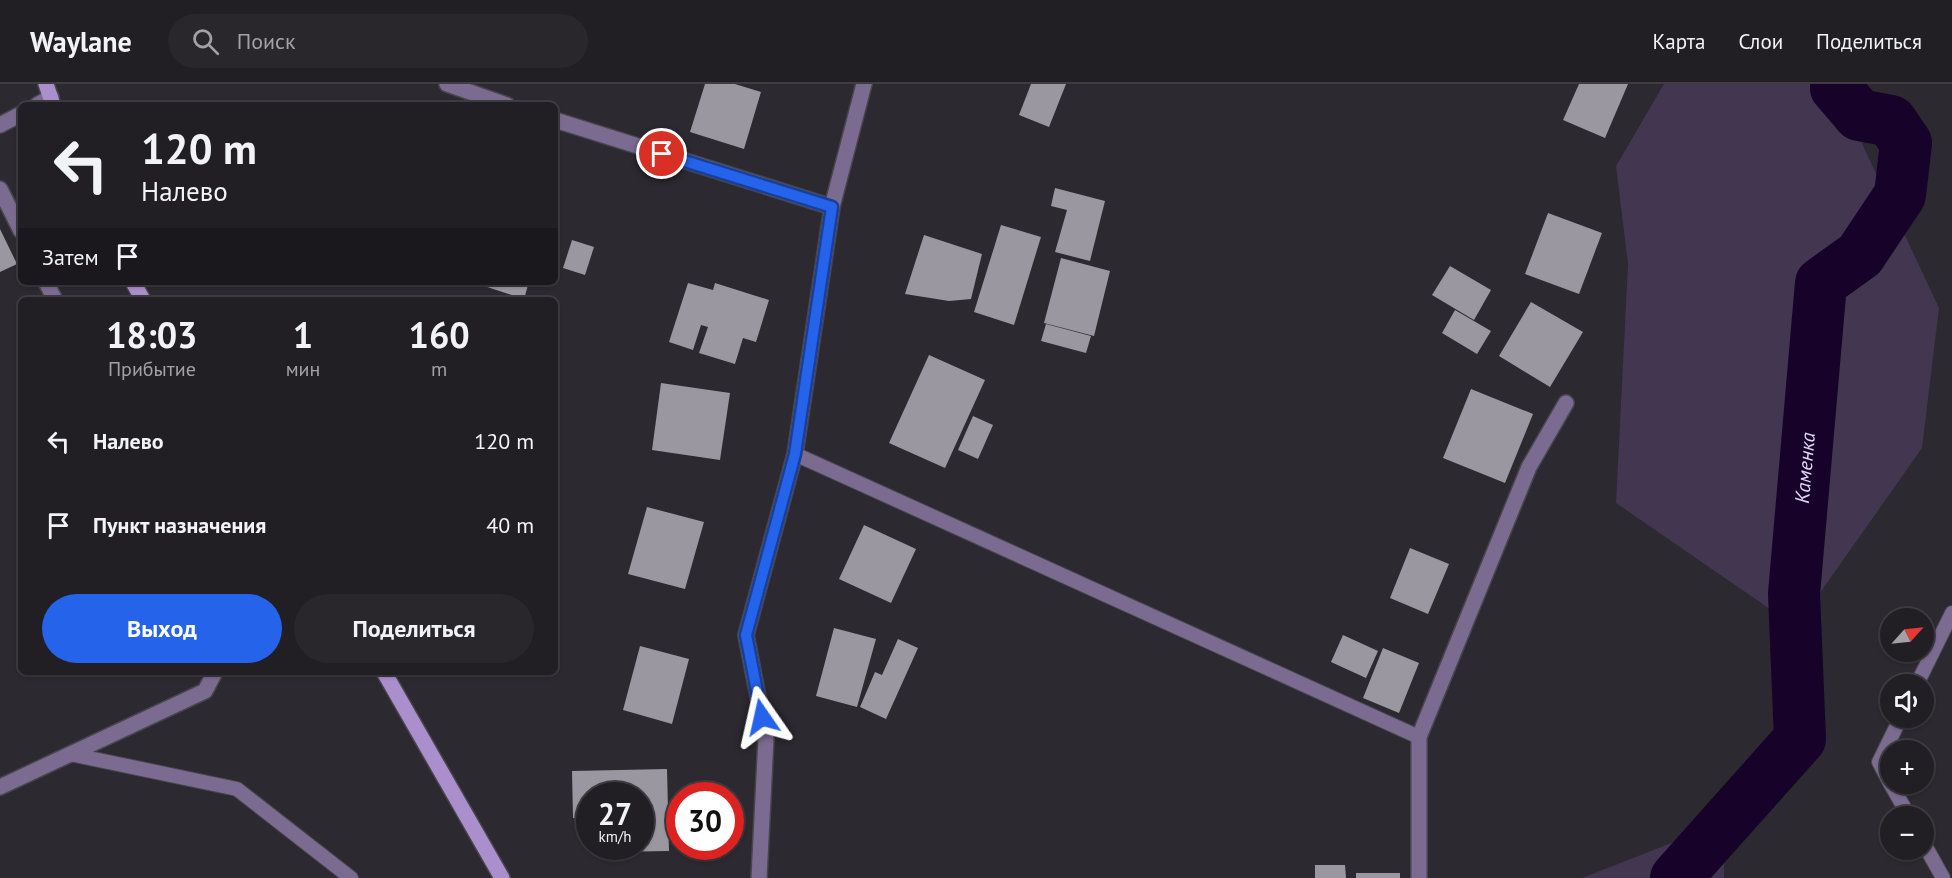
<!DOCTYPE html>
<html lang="ru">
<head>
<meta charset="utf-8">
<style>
  :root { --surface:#211f24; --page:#29272c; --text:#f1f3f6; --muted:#a2a2a6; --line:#3e3d41; --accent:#2563eb }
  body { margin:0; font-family:"PT Sans",sans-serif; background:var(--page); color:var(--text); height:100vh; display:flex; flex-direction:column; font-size:22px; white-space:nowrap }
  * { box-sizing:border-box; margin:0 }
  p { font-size:20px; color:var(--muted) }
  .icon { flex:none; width:33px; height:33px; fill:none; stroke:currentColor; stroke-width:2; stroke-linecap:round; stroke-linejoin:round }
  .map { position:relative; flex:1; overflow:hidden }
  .panel { position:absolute; left:18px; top:213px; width:540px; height:378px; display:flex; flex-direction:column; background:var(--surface); border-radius:9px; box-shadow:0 2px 4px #0004,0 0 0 2px var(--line) }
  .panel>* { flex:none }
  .banner { position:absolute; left:18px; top:18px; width:540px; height:183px; border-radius:9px; box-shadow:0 2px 4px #0004,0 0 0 2px var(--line); background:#211f24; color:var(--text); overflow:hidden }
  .needle { width:39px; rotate:63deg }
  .buttons { position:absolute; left:1880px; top:524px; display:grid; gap:12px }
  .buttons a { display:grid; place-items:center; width:54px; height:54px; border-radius:50%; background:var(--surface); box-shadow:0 2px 4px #0004,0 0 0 2px var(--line); font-size:30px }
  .speed { position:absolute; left:576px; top:698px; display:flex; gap:12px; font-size:30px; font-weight:700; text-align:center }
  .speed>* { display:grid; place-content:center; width:78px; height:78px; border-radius:50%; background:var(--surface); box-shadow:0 2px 4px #0004,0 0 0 2px var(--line); line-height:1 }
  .speed small { font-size:15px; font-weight:400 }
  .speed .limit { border:9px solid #d22; background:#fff; color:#111 }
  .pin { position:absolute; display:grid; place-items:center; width:51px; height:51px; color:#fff; margin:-26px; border:3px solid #fff; border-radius:50%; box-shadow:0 2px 6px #0007 }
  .me { position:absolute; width:66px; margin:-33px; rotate:349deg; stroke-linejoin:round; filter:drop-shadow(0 0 4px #0008) }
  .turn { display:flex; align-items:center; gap:21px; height:126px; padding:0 24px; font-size:27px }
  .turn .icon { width:78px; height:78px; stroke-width:2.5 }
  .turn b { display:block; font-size:42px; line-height:51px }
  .then { display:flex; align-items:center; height:57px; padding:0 24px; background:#0003; gap:12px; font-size:22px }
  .eta { display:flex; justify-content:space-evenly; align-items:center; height:102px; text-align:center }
  .eta b { font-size:36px; font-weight:700; line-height:42px }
  .primary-button { display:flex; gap:12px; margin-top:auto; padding:12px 24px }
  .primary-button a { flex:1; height:69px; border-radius:36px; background:var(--accent); color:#fff; font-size:24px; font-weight:700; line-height:69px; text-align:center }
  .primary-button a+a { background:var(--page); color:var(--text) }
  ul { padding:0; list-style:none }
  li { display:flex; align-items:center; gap:18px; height:84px; padding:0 24px }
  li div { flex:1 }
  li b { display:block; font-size:22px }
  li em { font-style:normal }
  header { display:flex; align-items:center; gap:36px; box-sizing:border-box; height:84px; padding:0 30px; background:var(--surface); border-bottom:2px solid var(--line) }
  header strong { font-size:28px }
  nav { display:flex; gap:33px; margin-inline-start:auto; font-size:21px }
  .search { width:420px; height:54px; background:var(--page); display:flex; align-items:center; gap:15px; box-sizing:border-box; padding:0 21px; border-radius:33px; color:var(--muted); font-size:22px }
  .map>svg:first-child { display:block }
</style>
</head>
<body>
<header>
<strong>Waylane</strong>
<div class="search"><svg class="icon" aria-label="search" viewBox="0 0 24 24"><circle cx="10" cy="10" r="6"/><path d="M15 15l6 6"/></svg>Поиск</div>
<nav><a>Карта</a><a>Слои</a><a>Поделиться</a></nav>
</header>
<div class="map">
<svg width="1952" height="794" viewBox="0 0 1952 794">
  <rect width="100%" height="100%" fill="#2c2930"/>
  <!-- green -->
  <g fill="#423651">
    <polygon points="1664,0 1838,0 1836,4 1939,224 1922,364 1796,543 1616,419 1628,180 1616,82"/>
    <polygon points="1725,738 1724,794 1582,794"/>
  </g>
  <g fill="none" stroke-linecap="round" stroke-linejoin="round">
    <!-- river -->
    <path stroke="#170329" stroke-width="52" id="s1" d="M1676 794 1800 655 1794 510 1821 199 1860 171 1900 111 1906 59 1891 37 1859 31 1836 4 1838 0"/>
  </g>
  <!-- building -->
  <g fill="#9b97a0">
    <polygon points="705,0 735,0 761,8 744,65 690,48"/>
    <polygon points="1031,0 1066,0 1049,43 1019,31"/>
    <polygon points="1579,0 1628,0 1605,54 1563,36"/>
    <polygon points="1055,104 1105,117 1090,177 1055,168 1067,126 1051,122"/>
    <polygon points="1548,129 1602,149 1579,210 1525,190"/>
    <polygon points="1001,141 1041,153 1014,241 974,228"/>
    <polygon points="0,145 17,180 0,188"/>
    <polygon points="924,151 982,170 971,215 949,217 905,210"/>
    <polygon points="572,156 594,163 585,191 563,184"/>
    <polygon points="1061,174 1110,187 1094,252 1044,239"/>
    <polygon points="1450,182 1491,206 1474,236 1432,211"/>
    <polygon points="335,198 357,198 357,201 335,200"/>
    <polygon points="472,198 529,198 524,215"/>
    <polygon points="688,199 713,206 715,199 769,216 756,258 743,254 735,280 699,269 708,243 701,241 693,266 669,258"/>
    <polygon points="1531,218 1583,248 1550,303 1499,272"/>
    <polygon points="1455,226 1491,247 1477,270 1442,249"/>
    <polygon points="1046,240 1091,252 1086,269 1041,257"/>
    <polygon points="929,271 985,296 945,384 889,359"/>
    <polygon points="661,299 730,309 720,376 652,366"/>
    <polygon points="1471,305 1533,330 1505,399 1443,374"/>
    <polygon points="973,332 993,341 978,375 958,366"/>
    <polygon points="647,423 704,438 685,505 628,490"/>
    <polygon points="864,441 916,465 891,519 839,495"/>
    <polygon points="1410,464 1449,480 1428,530 1390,514"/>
    <polygon points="834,544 876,555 857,623 816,612"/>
    <polygon points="1343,551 1378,567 1366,594 1331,578"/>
    <polygon points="898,555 918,564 886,635 860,623 875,588 882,591"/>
    <polygon points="640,562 689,575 672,640 623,626"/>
    <polygon points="1383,564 1419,579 1399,629 1363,614"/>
    <polygon points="667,685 669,767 609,768 609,762 640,762 640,711 590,711 590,734 573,734 572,687"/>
    <polygon points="1315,781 1345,781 1346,794 1315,794"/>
    <rect x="1356" y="789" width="44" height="5"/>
  </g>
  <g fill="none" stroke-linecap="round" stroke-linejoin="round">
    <defs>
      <g id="service">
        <polyline points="795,370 1419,653"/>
        <polyline points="1917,600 1952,529"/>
        <polyline points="70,670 237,705 351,794"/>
        <polyline points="1890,699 1879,678 1901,633"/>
        <polyline points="1890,699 1909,732"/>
        <polyline points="1923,758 1943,794"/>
      </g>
      <g id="minor">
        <polyline points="447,0 507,21"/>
        <polyline points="37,21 51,13"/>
        <polyline points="555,36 832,123"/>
        <polyline points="0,41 21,30"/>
        <polyline points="0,105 21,147"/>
        <polyline points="46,198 55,216"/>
        <polyline points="0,703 205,607 215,588"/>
        <polyline points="759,794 766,654 746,551 795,370 832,123 864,0"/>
        <polyline points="1419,794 1419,653 1529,383 1566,319"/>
      </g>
      <g id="secondary">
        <polyline points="46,0 53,21"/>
        <polyline points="133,198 143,216"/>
        <polyline points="384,588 502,794"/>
      </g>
    </defs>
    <!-- service casing -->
    <use href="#service" stroke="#48454c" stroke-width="16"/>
    <!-- minor casing -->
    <use href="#minor" stroke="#48454c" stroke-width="18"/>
    <!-- secondary casing -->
    <use href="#secondary" stroke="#48454c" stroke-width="18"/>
    <!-- service -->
    <use href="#service" stroke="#7c6b91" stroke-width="14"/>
    <!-- minor -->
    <use href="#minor" stroke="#7c6b91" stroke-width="15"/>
    <!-- secondary -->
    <use href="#secondary" stroke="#aa8fcc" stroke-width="15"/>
  </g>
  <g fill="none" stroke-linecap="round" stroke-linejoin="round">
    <defs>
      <polyline id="route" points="662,70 832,123 795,370 746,551 762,633"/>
    </defs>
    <!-- route casing -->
    <use href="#route" stroke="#184099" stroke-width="15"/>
    <!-- route -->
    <use href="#route" stroke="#2563eb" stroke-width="10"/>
  </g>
  <g text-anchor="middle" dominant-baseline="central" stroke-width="6" stroke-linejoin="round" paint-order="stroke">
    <!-- water labels -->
    <g font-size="20" font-style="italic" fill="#e3d7f5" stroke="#141316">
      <text stroke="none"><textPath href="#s1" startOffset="458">Каменка</textPath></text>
    </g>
  </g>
</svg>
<div class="buttons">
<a><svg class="needle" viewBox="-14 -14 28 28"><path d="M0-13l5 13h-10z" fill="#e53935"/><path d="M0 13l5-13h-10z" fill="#a2a2a6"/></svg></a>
<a><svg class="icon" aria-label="sound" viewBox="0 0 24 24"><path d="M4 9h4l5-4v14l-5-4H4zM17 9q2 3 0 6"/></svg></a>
<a>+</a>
<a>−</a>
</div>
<div class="speed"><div>27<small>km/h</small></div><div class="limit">30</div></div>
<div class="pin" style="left:662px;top:70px;background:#d93025"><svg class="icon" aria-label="arrive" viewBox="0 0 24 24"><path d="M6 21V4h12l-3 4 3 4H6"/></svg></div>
<svg class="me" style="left:762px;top:633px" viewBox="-20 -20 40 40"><path d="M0-17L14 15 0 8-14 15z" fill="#2563eb" stroke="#fff" stroke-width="4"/></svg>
<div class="banner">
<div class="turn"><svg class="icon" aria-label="left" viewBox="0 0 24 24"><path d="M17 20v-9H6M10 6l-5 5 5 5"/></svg><div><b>120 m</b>Налево</div></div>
<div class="then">Затем<svg class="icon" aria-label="arrive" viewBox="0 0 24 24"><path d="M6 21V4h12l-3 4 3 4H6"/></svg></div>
</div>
<section class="panel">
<div class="eta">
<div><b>18:03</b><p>Прибытие</p></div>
<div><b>1</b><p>мин</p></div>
<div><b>160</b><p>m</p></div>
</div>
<ul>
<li><svg class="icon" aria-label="left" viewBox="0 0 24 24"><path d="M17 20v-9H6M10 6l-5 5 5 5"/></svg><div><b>Налево</b></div><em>120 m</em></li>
<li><svg class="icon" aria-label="arrive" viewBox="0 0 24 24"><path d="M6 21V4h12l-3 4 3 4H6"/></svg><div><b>Пункт назначения</b></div><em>40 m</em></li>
</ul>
<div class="primary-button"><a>Выход</a><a>Поделиться</a></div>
</section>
</div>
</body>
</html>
